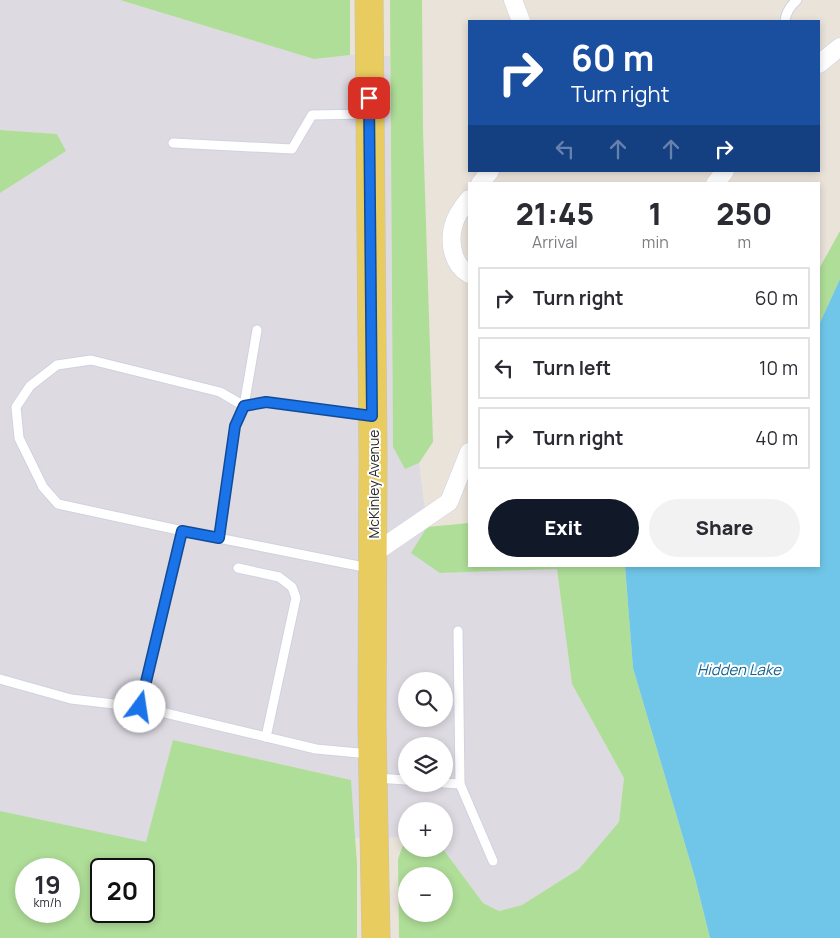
<!DOCTYPE html>
<html lang="en">
<head>
<meta charset="utf-8">
<style>
  :root { --surface:#fff; --page:#f2f2f3; --text:#2b2b33; --muted:#7c7c81; --line:#e1e1e2; --accent:#111827 }
  body { margin:0; font-family:Manrope,sans-serif; background:var(--page); color:var(--text); height:100vh; display:flex; flex-direction:column; font-size:19px; white-space:nowrap }
  * { box-sizing:border-box; margin:0 }
  p { font-size:16px; color:var(--muted) }
  .icon { flex:none; width:28px; height:28px; fill:none; stroke:currentColor; stroke-width:2; stroke-linecap:round; stroke-linejoin:round }
  .map { position:relative; flex:1; overflow:hidden }
  .sheet { position:absolute; left:468px; top:182px; width:352px; height:385px; display:flex; flex-direction:column; background:var(--surface); border-radius:0px; box-shadow:0 2px 8px #0003 }
  .sheet>* { flex:none }
  .banner { position:absolute; left:468px; top:20px; width:352px; height:152px; border-radius:0px; box-shadow:0 2px 8px #0003; background:#1a4fa0; color:#fff; overflow:hidden }
  .buttons { position:absolute; left:398px; top:672px; display:grid; gap:10px }
  .buttons a { display:grid; place-items:center; width:55px; height:55px; border-radius:50%; background:var(--surface); box-shadow:0 2px 8px #0003; font-size:25px }
  .speed { position:absolute; left:15px; top:858px; display:flex; gap:10px; font-size:25px; font-weight:700; text-align:center }
  .speed>* { display:grid; place-content:center; width:65px; height:65px; border-radius:50%; background:var(--surface); box-shadow:0 2px 8px #0003; line-height:1 }
  .speed small { font-size:12px; font-weight:400 }
  .speed .limit { border:2px solid #111; border-radius:8px; background:#fff; color:#111 }
  .pin { position:absolute; display:grid; place-items:center; width:42px; height:42px; color:#fff; margin:-21px; border-radius:10px; box-shadow:0 2px 8px #0006 }
  .me { position:absolute; width:55px; margin:-28px; rotate:14deg; stroke-linejoin:round; filter:drop-shadow(0 0 4px #0008) }
  .turn { display:flex; align-items:center; gap:18px; height:105px; padding:0 20px; font-size:22px }
  .turn .icon { width:65px; height:65px; stroke-width:2.5 }
  .turn b { display:block; font-size:35px; line-height:42px }
  .lanes { display:flex; align-items:center; height:48px; padding:0 20px; background:#0003; justify-content:center; gap:25px; direction:ltr }
  .lanes .off { opacity:.35 }
  .eta { display:flex; justify-content:space-evenly; align-items:center; height:85px; text-align:center }
  .eta b { font-size:30px; font-weight:800; line-height:35px }
  .cta { display:flex; gap:10px; margin-top:auto; padding:10px 20px }
  .cta a { flex:1; height:58px; border-radius:30px; background:var(--accent); color:#fff; font-size:20px; font-weight:800; line-height:58px; text-align:center }
  .cta a+a { background:var(--page); color:var(--text) }
  ul { padding:0; list-style:none }
  li { display:flex; align-items:center; gap:15px; height:62px; margin:0 10px 8px; padding:0 10px; border:2px solid var(--line); border-radius:0px }
  li div { flex:1 }
  li b { display:block; font-size:19px }
  li em { font-style:normal }
  .map>svg:first-child { display:block }
</style>
</head>
<body>
<div class="map">
<svg width="840" height="938" viewBox="0 0 840 938">
  <rect width="100%" height="100%" fill="#eae3da"/>
  <!-- industrial -->
  <path fill="#dddae2" fill-rule="evenodd" d="M0 0H120L314 59 350 55 390 56 393 447 405 469 419 463 427 527 440 573 557 569 572 684 624 778 619 822 579 869 522 905 499 911 483 903 443 849 444 811H406V837L355 838 351 780 173 740 146 843 0 811V193L66 151 57 134 0 130ZM406 681H444V719H406ZM406 746H444V784H406Z"/>
  <!-- green -->
  <g fill="#afde98" fill-rule="evenodd">
    <polygon points="120,0 350,0 350,55 314,59"/>
    <polygon points="390,0 422,0 423,130 433,442 419,463 405,469 393,447"/>
    <polygon points="0,130 57,134 66,151 0,193"/>
    <polygon points="840,231 840,279 819,325 819,269"/>
    <path d="M469 523V566H625L633 668 695 878 710 938H399L398 859 406 837V849H443L483 903 499 911 522 905 579 869 619 822 624 778 572 684 557 569 440 573 411 553 427 527ZM406 876H444V914H406Z"/>
    <path d="M173 740 351 780 357 864V938H0V811L146 842ZM26 869H69V911H26ZM101 869H144V911H101Z"/>
  </g>
  <!-- water -->
  <polygon fill="#70c6e8" points="840,279 840,938 710,938 695,878 633,668 625,566 819,566 819,325"/>
  <g fill="none" stroke-linecap="round" stroke-linejoin="round">
    <defs>
      <g id="lane">
        <path d="M785 21C786 12 790 6 797 0"/>
        <polyline points="173,143 292,149 312,115 367,114"/>
        <polyline points="183,531 58,504 43,487 19,438 16,407 30,386 57,365 91,360 220,392 244,406 257,330"/>
        <polyline points="219,538 235,426 244,406 266,402 370,416"/>
        <polyline points="238,568 279,577 292,587 296,598 266,737"/>
        <polyline points="369,568 183,531 140,707 316,749 370,754"/>
        <polyline points="0,679 71,699 140,707"/>
        <polyline points="376,778 406,780"/>
        <polyline points="444,783 460,784 458,631"/>
        <polyline points="460,784 493,861"/>
      </g>
      <g id="street">
        <polyline points="513,0 521,21"/>
        <polyline points="819,64 840,47"/>
        <polyline points="480,184 490,171"/>
        <polyline points="715,184 725,171"/>
        <path d="M469 199C463 206 455 218 453 227 449 244 453 265 469 274"/>
        <polyline points="373,554 449,502 469,452"/>
      </g>
      <polyline id="primary" points="369,0 373,456 372,726 376,938"/>
    </defs>
    <!-- lane casing -->
    <use href="#lane" stroke="#cfd2e0" stroke-width="11"/>
    <!-- street casing -->
    <use href="#street" stroke="#cfd2e0" stroke-width="19"/>
    <!-- primary casing -->
    <use href="#primary" stroke="#c3c3c3" stroke-width="29"/>
    <!-- lane -->
    <use href="#lane" stroke="#fff" stroke-width="9"/>
    <!-- street -->
    <use href="#street" stroke="#fff" stroke-width="18"/>
    <!-- primary -->
    <use href="#primary" stroke="#e9cc5f" stroke-width="28"/>
  </g>
  <g fill="none" stroke-linecap="round" stroke-linejoin="round">
    <defs>
      <polyline id="route" points="140,707 182,531 219,538 235,426 244,406 266,402 372,416 369,98"/>
    </defs>
    <!-- route casing -->
    <use href="#route" stroke="#114b97" stroke-width="12"/>
    <!-- route -->
    <use href="#route" stroke="#1a73e8" stroke-width="9"/>
  </g>
  <g text-anchor="middle" dominant-baseline="central" stroke-width="4" stroke-linejoin="round" paint-order="stroke">
    <!-- street labels -->
    <g font-size="14" fill="#282828" stroke="#fff">
      <text transform="translate(373 484) rotate(-90)">McKinley Avenue</text>
    </g>
    <!-- water labels -->
    <g font-size="15" font-style="italic" fill="#136390" stroke="#fff">
      <text x="739" y="669">Hidden Lake</text>
    </g>
  </g>
</svg>
<div class="buttons">
<a><svg class="icon" aria-label="search" viewBox="0 0 24 24"><circle cx="10" cy="10" r="6"/><path d="M15 15l6 6"/></svg></a>
<a><svg class="icon" aria-label="layers" viewBox="0 0 24 24"><path d="M12 4l9 5-9 5-9-5zM3 14l9 5 9-5"/></svg></a>
<a>+</a>
<a>−</a>
</div>
<div class="speed"><div>19<small>km/h</small></div><div class="limit">20</div></div>
<div class="pin" style="left:369px;top:98px;background:#d93025"><svg class="icon" aria-label="arrive" viewBox="0 0 24 24"><path d="M6 21V4h12l-3 4 3 4H6"/></svg></div>
<svg class="me" style="left:140px;top:707px" viewBox="-20 -20 40 40"><circle r="19" fill="#fff"/><path d="M0-13L10 11 0 6-10 11z" fill="#1a73e8"/></svg>
<div class="banner">
<div class="turn"><svg class="icon" aria-label="right" viewBox="0 0 24 24"><path d="M7 20v-9h11M14 6l5 5-5 5"/></svg><div><b>60 m</b>Turn right</div></div>
<div class="lanes"><svg class="icon off" aria-label="left" viewBox="0 0 24 24"><path d="M17 20v-9H6M10 6l-5 5 5 5"/></svg><svg class="icon off" aria-label="ahead" viewBox="0 0 24 24"><path d="M12 20V5M6 11l6-6 6 6"/></svg><svg class="icon off" aria-label="ahead" viewBox="0 0 24 24"><path d="M12 20V5M6 11l6-6 6 6"/></svg><svg class="icon" aria-label="right" viewBox="0 0 24 24"><path d="M7 20v-9h11M14 6l5 5-5 5"/></svg></div>
</div>
<section class="sheet">
<div class="eta">
<div><b>21:45</b><p>Arrival</p></div>
<div><b>1</b><p>min</p></div>
<div><b>250</b><p>m</p></div>
</div>
<ul>
<li><svg class="icon" aria-label="right" viewBox="0 0 24 24"><path d="M7 20v-9h11M14 6l5 5-5 5"/></svg><div><b>Turn right</b></div><em>60 m</em></li>
<li><svg class="icon" aria-label="left" viewBox="0 0 24 24"><path d="M17 20v-9H6M10 6l-5 5 5 5"/></svg><div><b>Turn left</b></div><em>10 m</em></li>
<li><svg class="icon" aria-label="right" viewBox="0 0 24 24"><path d="M7 20v-9h11M14 6l5 5-5 5"/></svg><div><b>Turn right</b></div><em>40 m</em></li>
</ul>
<div class="cta"><a>Exit</a><a>Share</a></div>
</section>
</div>
</body>
</html>
